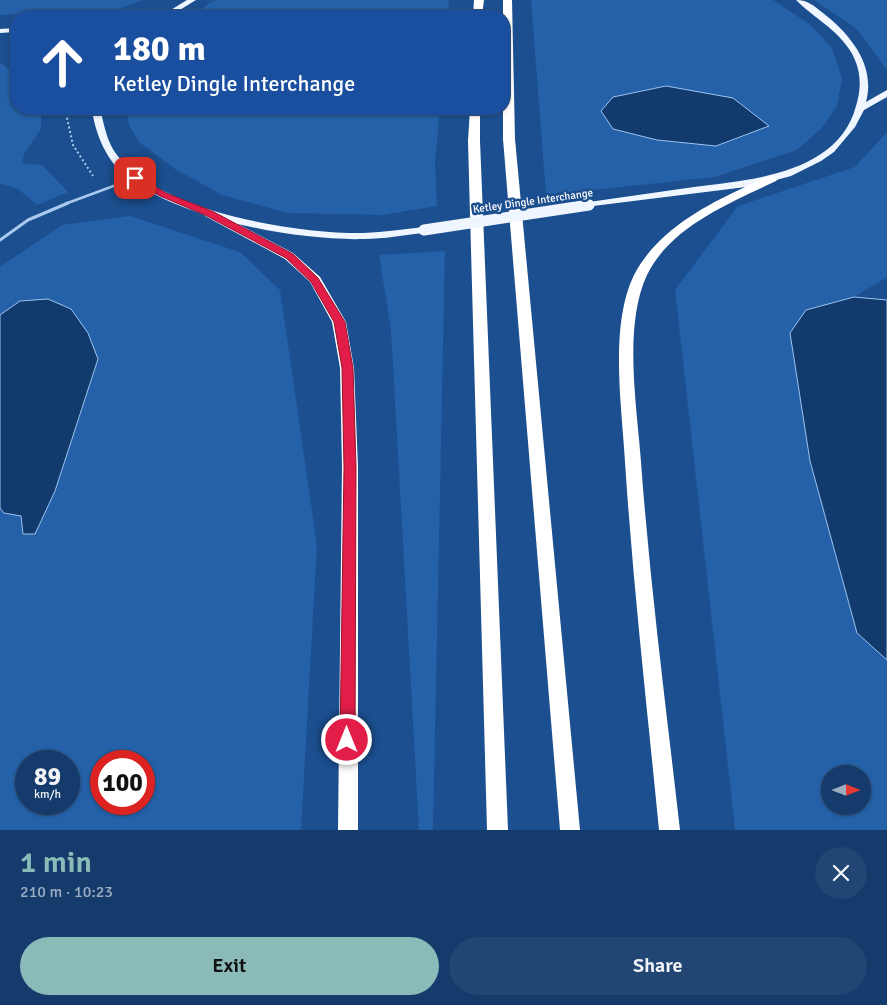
<!DOCTYPE html>
<html lang="en">
<head>
<meta charset="utf-8">
<style>
  :root { --surface:#143b6b; --page:#214673; --text:#f1f3f6; --muted:#9dadc1; --line:#33557e; --accent:#8bbbb9 }
  body { margin:0; font-family:Signika,sans-serif; background:var(--page); color:var(--text); height:100vh; display:flex; flex-direction:column; font-size:19px; white-space:nowrap }
  * { box-sizing:border-box; margin:0 }
  p { font-size:16px; color:var(--muted) }
  .icon { flex:none; width:28px; height:28px; fill:none; stroke:currentColor; stroke-width:2; stroke-linecap:round; stroke-linejoin:round }
  .map { position:relative; height:830px; overflow:hidden }
  .panel { display:flex; flex-direction:column; background:var(--surface); flex:1 }
  .panel>* { flex:none }
  .banner { position:absolute; left:10px; top:10px; width:500px; height:105px; border-radius:20px; box-shadow:0 1px 4px #0004,0 0 0 1px var(--line); background:#1a4fa0; color:#fff; overflow:hidden }
  .needle { width:32px; rotate:90deg }
  .tools { position:absolute; left:821px; top:765px; display:grid; gap:10px }
  .tools a { display:grid; place-items:center; width:50px; height:50px; border-radius:50%; background:var(--surface); box-shadow:0 1px 4px #0004,0 0 0 1px var(--line); font-size:25px }
  .speed { position:absolute; left:15px; top:750px; display:flex; gap:10px; font-size:25px; font-weight:700; text-align:center }
  .speed>* { display:grid; place-content:center; width:65px; height:65px; border-radius:50%; background:var(--surface); box-shadow:0 1px 4px #0004,0 0 0 1px var(--line); line-height:1 }
  .speed small { font-size:12px; font-weight:400 }
  .speed .limit { border:8px solid #d22; background:#fff; color:#111 }
  .pin { position:absolute; display:grid; place-items:center; width:42px; height:42px; color:#fff; margin:-21px; border-radius:10px; box-shadow:0 2px 8px #0006 }
  .me { position:absolute; width:55px; margin:-28px; rotate:0deg; stroke-linejoin:round; filter:drop-shadow(0 0 4px #0008) }
  .turn { display:flex; align-items:center; gap:18px; height:105px; padding:0 20px; font-size:22px }
  .turn .icon { width:65px; height:65px; stroke-width:2.5 }
  .turn b { display:block; font-size:35px; line-height:42px }
  .round { display:grid; place-items:center; flex:none; width:52px; height:52px; border-radius:26px; background:var(--page) }
  .summary { display:flex; align-items:center; justify-content:space-between; height:85px; padding:0 20px }
  h1 { font-size:30px; font-weight:600; line-height:38px; color:var(--accent) }
  .button { display:flex; gap:10px; margin-top:auto; padding:10px 20px }
  .button a { flex:1; height:58px; border-radius:30px; background:var(--accent); color:#111; font-size:20px; font-weight:600; line-height:58px; text-align:center }
  .button a+a { background:var(--page); color:var(--text) }
  .map>svg:first-child { display:block }
</style>
</head>
<body>
<div class="map">
<svg width="887" height="830" viewBox="0 0 887 830">
  <rect width="100%" height="100%" fill="#1b4f8f"/>
  <!-- green -->
  <g fill="#2461a8" fill-rule="evenodd">
    <polygon points="0,0 143,0 115,10 0,15"/>
    <polygon points="217,0 449,0 448,16 192,16 211,2"/>
    <polygon points="531,0 773,0 812,26 832,48 842,78 837,106 822,128 797,150 715,177 546,195"/>
    <polygon points="814,0 887,0 887,70 857,29"/>
    <polygon points="0,63 16,74 16,109 41,109 41,129 25,152 22,163 42,165 68,192 37,205 18,189 0,183"/>
    <polygon points="126,109 440,109 435,162 437,206 382,215 288,213 222,195 175,169 139,142 129,125"/>
    <path d="M887 132V277L854 297 806 310 790 333 810 461 857 633 887 660V830H735L675 290 738 206 855 167ZM830 774H862V806H830Z"/>
    <path d="M130 216 240 252 280 290 317 545 301 830H0V508L4 513 22 516 35 534 55 491 98 359 88 333 71 309 48 299 20 301 0 315V267L62 225ZM26 761H69V804H26ZM101 761H144V804H101Z"/>
    <polygon points="445,251 433,830 419,830 391,330 379,255"/>
  </g>
  <!-- water -->
  <g fill="#123a6d" stroke="#9cc4f0">
    <polygon points="666,86 733,98 769,126 716,146 657,140 613,129 601,111 613,97"/>
    <polygon points="854,297 887,300 887,660 857,633 810,461 790,333 806,310"/>
    <polygon points="48,299 71,309 88,333 98,359 55,491 35,534 23,534 21,516 4,513 0,508 0,315 20,301"/>
  </g>
  <g fill="none" stroke-linecap="round" stroke-linejoin="round">
    <!-- path -->
    <g stroke="#a9c9ee" stroke-width="2" stroke-dasharray="2 2.5" stroke-linecap="butt">
      <polyline points="123,16 149,9"/>
      <polyline points="65,109 73,145 93,176"/>
    </g>
    <!-- lane-far1 -->
    <polyline stroke="#a9c9ee" stroke-width="2.5" points="65,204 135,178"/>
    <!-- lane -->
    <polyline stroke="#a9c9ee" stroke-width="3" points="0,240 28,220 68,203"/>
    <!-- primary -->
    <g fill="#f0f6ff" fill-rule="evenodd">
      <polygon points="187,0 196,0 170,16 161,16"/>
      <path d="M796 0C808 0 814 6 823 13 850 34 876 65 866 102L887 90V97L864 110 855 127 834 152 821 161 791 176 754 186 585 207V203L589 202C624 197 659 192 694 187 750 180 838 174 856 106 862 87 861 69 851 52 837 29 814 18 796 0Z"/>
      <polygon points="16,28 16,32 0,33 0,29"/>
      <path d="M92 109H100C104 124 107 143 117 155 161 212 295 234 364 233 384 232 404 229 424 227L429 230 424 233C404 235 384 239 364 239 295 241 183 219 128 178 107 162 95 134 92 109Z"/>
    </g>
    <!-- highway -->
    <g fill="#fff" fill-rule="evenodd">
      <polygon points="474,0 484,0 482,16 473,16"/>
      <polygon points="503,0 512,0 515,139 580,830 560,830 503,139"/>
      <polygon points="470,109 480,109 480,141 508,830 487,830 468,141"/>
      <path d="M772 176 778 179 776 181C730 203 671 226 647 275 623 326 637 407 641 462 650 585 666 707 680 830H659C647 707 633 585 625 462 622 407 609 326 634 275 656 233 700 208 741 189 751 184 761 178 772 176Z"/>
      <polygon points="209,209 293,253 320,277 346,322 354,368 358,467 358,830 338,830 342,467 340,368 332,322 310,282 285,259 205,216 203,213"/>
    </g>
    <!-- primary-bridge -->
    <polyline stroke="#f0f6ff" stroke-width="11" points="424,230 589,205"/>
  </g>
  <!-- route -->
  <polygon fill="#e11d48" stroke="#92132f" points="132,176 138,176 166,193 212,211 293,254 318,278 345,322 353,368 356,467 355,740 353,745 347,747 342,745 340,740 344,467 342,368 334,322 311,282 286,258 205,215 160,196 132,180"/>
  <g text-anchor="middle" dominant-baseline="central" stroke-width="5" stroke-linejoin="round" paint-order="stroke">
    <!-- far-street labels -->
    <g font-size="11" fill="#fff" stroke="#1b4f8f">
      <text transform="translate(533 201) rotate(-8)">Ketley Dingle Interchange</text>
    </g>
  </g>
</svg>
<div class="tools">
<a><svg class="needle" viewBox="-14 -14 28 28"><path d="M0-13l5 13h-10z" fill="#e53935"/><path d="M0 13l5-13h-10z" fill="#9dadc1"/></svg></a>
</div>
<div class="speed"><div>89<small>km/h</small></div><div class="limit">100</div></div>
<div class="pin" style="left:135px;top:178px;background:#d93025"><svg class="icon" aria-label="arrive" viewBox="0 0 24 24"><path d="M6 21V4h12l-3 4 3 4H6"/></svg></div>
<svg class="me" style="left:347px;top:740px" viewBox="-20 -20 40 40"><circle r="17" fill="#e11d48" stroke="#fff" stroke-width="3"/><path d="M0-11L8 9 0 5-8 9z" fill="#fff"/></svg>
<div class="banner">
<div class="turn"><svg class="icon" aria-label="ahead" viewBox="0 0 24 24"><path d="M12 20V5M6 11l6-6 6 6"/></svg><div><b>180 m</b>Ketley Dingle Interchange</div></div>
</div>
</div>
<section class="panel">
<div class="summary"><div><h1>1 min</h1><p>210 m · 10:23</p></div><a class="round"><svg class="icon" aria-label="close" viewBox="0 0 24 24"><path d="M6 6l12 12M18 6L6 18"/></svg></a></div>
<div class="button"><a>Exit</a><a>Share</a></div>
</section>
</body>
</html>
